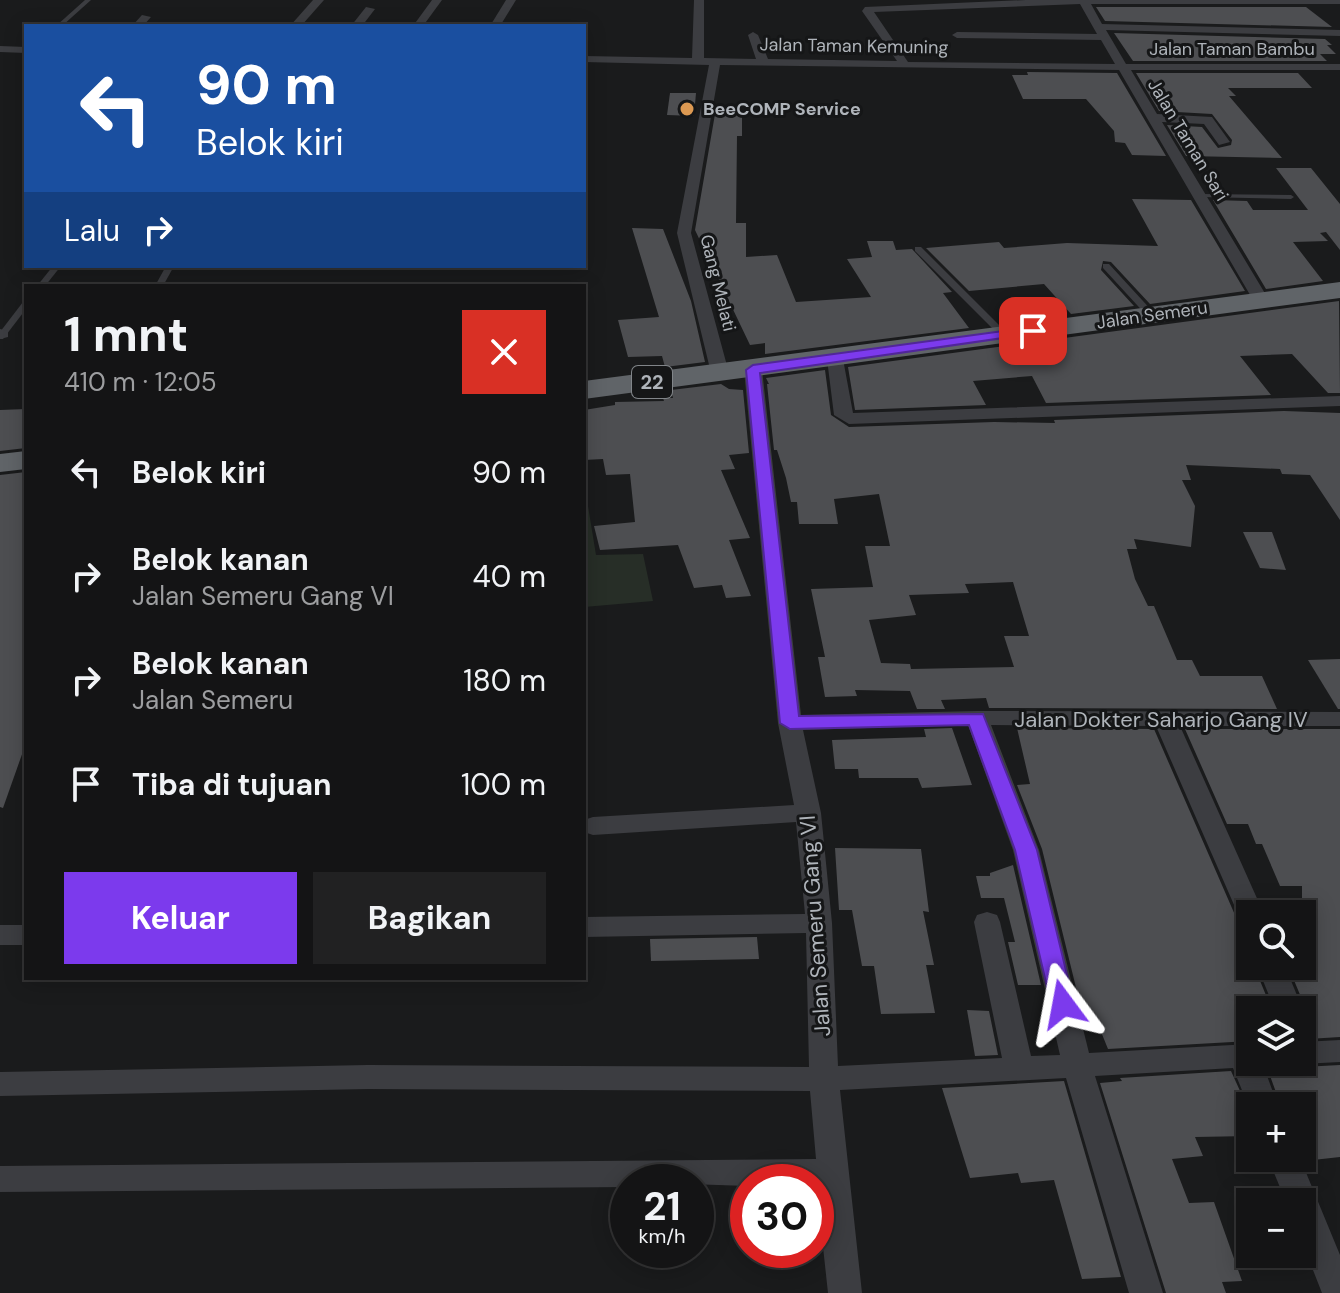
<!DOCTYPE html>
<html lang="id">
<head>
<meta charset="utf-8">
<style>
  :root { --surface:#141415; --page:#212122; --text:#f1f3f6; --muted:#9d9ea0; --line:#333334; --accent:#7c3aed }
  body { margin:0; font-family:"DM Sans",sans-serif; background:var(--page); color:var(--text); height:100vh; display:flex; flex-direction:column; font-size:30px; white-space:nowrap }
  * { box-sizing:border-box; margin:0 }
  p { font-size:26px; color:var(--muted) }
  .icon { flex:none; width:44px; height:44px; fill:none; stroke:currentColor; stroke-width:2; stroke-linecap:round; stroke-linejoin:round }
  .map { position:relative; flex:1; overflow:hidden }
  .drawer { position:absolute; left:24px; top:284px; width:562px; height:696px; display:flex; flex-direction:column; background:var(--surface); border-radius:0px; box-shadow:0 4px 20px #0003,0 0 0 2px var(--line) }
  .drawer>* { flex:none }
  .top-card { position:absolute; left:24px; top:24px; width:562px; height:244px; border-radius:0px; box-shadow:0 4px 20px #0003,0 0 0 2px var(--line); background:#1a4fa0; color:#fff; overflow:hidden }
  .tools { position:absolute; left:1236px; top:900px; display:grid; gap:16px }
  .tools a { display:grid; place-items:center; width:80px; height:80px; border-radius:0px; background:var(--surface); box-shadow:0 4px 20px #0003,0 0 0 2px var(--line); font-size:40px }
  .speed { position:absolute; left:610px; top:1164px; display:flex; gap:16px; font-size:40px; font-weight:700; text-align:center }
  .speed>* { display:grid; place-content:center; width:104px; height:104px; border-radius:50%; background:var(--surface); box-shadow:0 4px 20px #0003,0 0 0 2px var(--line); line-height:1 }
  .speed small { font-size:20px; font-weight:400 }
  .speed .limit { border:12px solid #d22; background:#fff; color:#111 }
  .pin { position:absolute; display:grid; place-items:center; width:68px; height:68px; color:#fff; margin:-34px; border-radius:16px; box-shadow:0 4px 12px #0006 }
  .me { position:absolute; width:88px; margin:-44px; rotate:347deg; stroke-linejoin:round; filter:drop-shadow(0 0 6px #0008) }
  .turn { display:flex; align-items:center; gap:28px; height:168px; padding:0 40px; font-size:36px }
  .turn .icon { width:104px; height:104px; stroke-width:2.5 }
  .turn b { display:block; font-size:56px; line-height:68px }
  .then { display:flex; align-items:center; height:76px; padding:0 40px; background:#0003; gap:16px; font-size:30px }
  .round { display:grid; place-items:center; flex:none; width:84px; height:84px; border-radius:0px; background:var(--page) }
  .overview { display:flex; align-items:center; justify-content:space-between; height:136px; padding:0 40px }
  h1 { font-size:48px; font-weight:700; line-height:60px }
  .button { display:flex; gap:16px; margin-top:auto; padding:16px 40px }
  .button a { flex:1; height:92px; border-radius:0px; background:var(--accent); color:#fff; font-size:32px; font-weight:700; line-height:92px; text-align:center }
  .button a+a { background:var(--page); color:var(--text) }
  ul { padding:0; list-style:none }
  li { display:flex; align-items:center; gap:24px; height:104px; padding:0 40px }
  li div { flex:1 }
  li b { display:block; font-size:30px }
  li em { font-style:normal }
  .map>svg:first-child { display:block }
</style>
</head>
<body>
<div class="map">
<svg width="1340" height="1293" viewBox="0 0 1340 1293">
  <rect width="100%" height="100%" fill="#1a1b1c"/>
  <!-- green -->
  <polygon fill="#272e27" points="588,506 596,555 643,554 653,601 584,607 584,507"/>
  <!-- building -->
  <g fill="#4d4e51" fill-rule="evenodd">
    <polygon points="1096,7 1306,7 1332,27 1105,21"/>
    <polygon points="1114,33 1325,39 1332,45 1327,45 1336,54 1320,54 1327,61 1133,61"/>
    <polygon points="1027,72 1117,73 1166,156 1132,155 1125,143 1115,142 1114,131 1086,99 1023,99 1012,75 1028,75"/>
    <polygon points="1136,73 1298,73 1312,88 1228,88 1236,96 1229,96 1282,158 1186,156 1167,125 1202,127 1218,148 1231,145 1232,140 1212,114 1159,111"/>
    <polygon points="670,93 696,93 694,116 667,115"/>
    <polygon points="715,114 742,114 742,136 737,136 736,223 746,223 746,257 777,255 796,302 871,297 847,259 872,257 867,241 893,241 896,250 912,249 952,292 943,293 969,328 765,354 765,343 750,345 695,230"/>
    <polygon points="1276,168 1311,168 1340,204 1340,250 1326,232 1320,233 1328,241 1293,242 1323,281 1266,289 1213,200 1247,201 1253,210 1308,210"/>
    <polygon points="1132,199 1191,200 1245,291 1150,304 1111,262 1103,261 1101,270 1134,306 1071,314 1044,284 969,291 926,248 999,242 1004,248 1067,243 1158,246"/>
    <polygon points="632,228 663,229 691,301 705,362 665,367 662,356 628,357 618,320 659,317"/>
    <polygon points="1339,301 1340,393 1328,393 1292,354 1240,356 1271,395 1046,403 1032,376 973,381 986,405 855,410 848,367"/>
    <path d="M825 370 831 415 849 427 994 422 1055 423 1054 420 1284 411 1340 413V520L1310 475 1282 474 1280 469 1186 465 1191 480H1182L1195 506 1191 547 1134 539 1137 549H1127L1135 579 1148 606H1154L1177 660H1192L1200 676H1262L1277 709 989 708 986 698 941 700 945 709H917L910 691 855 690 857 696 825 697 818 657H825L811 589 873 587 865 546H890L879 494 834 499 838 524H799L797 502H791L786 478 777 450H774L767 384H769L766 378ZM1013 582 1029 636H1004L1014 667 911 669 910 664 881 663 869 620 916 615 909 595 969 593 965 584Z"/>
    <polygon points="721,384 729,389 743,390 749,453 729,455 735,469 721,470 750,538 729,540 751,596 726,598 722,585 694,588 678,545 600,550 594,526 635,522 630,474 606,475 603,459 584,460 584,410 615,405 615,402 664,401 663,398 673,398 671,390"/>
    <polygon points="26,409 26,448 0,451 0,410"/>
    <polygon points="26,472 26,743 3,808 0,807 0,475"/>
    <polygon points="1243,532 1272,532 1286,570 1260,568"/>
    <polygon points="1340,659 1340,709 1338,709 1308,660"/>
    <polygon points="952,728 972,785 922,788 918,778 859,778 858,769 835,769 832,740 926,737 924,729"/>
    <polygon points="1017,728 1154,729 1235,915 1250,938 1250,966 1254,966 1272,1010 1250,1010 1250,1041 1108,1049 1093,1012 1082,1012 1042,849 1017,785 1030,784"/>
    <polygon points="1185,729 1340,729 1340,1037 1308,1039 1302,1025 1306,1009 1288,966 1302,966 1302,886 1280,886 1262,844 1256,844 1248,824 1227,824"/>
    <polygon points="835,848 921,849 929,912 923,911 934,965 926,965 935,1013 881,1014 874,966 862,966 852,910 839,910"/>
    <polygon points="1013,865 1041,985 1018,985 1008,942 1015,942 1004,898 981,898 976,876 990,876 990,873"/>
    <polygon points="757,937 759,959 651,961 650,939"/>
    <polygon points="967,1010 989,1011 998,1055 975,1056"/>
    <polygon points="1265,1062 1291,1062 1302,1067 1340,1065 1340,1157 1304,1161 1302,1106 1281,1106"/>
    <polygon points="1231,1071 1250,1113 1250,1136 1195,1137 1203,1156 1172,1159 1189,1203 1214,1202 1242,1281 1222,1282 1226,1293 1166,1293 1100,1083 1122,1081 1120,1078"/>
    <polygon points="1064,1081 1121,1277 1082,1279 1054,1180 1021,1183 1018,1173 970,1178 942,1088"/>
  </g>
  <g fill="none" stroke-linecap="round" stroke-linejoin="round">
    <!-- service -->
    <g fill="#3c3d41" fill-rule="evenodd">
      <polygon points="85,0 91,0 62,26 56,26"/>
      <polygon points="1199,194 1291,195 1294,197 1291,199 1201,197 1198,195"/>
      <polygon points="915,247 921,247 1006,332 1006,336 1000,336 915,251"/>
      <polygon points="1103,264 1109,264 1154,313 1154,317 1148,317 1103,268"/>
      <polygon points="53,266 61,266 45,286 37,286"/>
      <polygon points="166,266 174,266 163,286 155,286"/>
      <polygon points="23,302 26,302 26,309 3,339 0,339 0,332"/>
    </g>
    <!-- minor -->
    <g fill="#3c3d41" fill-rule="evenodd">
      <polygon points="313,0 324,0 301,26 290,26"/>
      <polygon points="432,0 442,0 423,26 413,26"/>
      <polygon points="506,0 516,0 500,26 490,26"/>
      <path d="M694 0H704V58L756 59 748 35 753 32 758 35 768 59 897 61 862 11 865 7 1026 0H1340V4H1091L1102 24 1340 30V36L1106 30 1126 64H1340V70H1131L1157 114 1212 117 1230 142 1219 145 1204 124 1162 122 1269 300 1261 305 1253 300 1119 70 720 65 691 233 729 373 720 378 711 373 677 233 709 65 584 62V56L692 58ZM1080 4 1097 34 957 32 952 35 957 38 1101 40 1115 64 908 62 874 12Z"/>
      <polygon points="366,7 375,9 362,26 351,26"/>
      <polygon points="142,15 151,17 143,26 132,26"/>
      <polygon points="0,46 26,47 26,53 0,52"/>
      <polygon points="0,329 8,331 8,337 0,339"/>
      <polygon points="835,354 843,359 853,413 1340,396 1340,406 849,424 834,415 827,359"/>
      <path d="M753 365 762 370 801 715 977 711 1340 712V726H1180L1264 914H1250V923L1242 921 1238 914 1156 726 991 725 1039 850 1089 1053 1250 1044V1062H1262L1278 1106H1250V1110L1233 1068 1095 1076 1163 1293H1129L1066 1078 840 1090 862 1293H828L816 1182H748V1186L628 1182V1187L0 1192V1166L816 1159 810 1091 368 1089 0 1096V1072L368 1065 809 1067 806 933 584 937V917L805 914 796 822 593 835 584 832V820L593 817 794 805 778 723 744 370ZM968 725 1013 850 1060 1055 1031 1056 1000 922 997 915 987 912 977 915 974 922 1002 1058 838 1066 832 923 821 813 803 730Z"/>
      <rect x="0" y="925" width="26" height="20"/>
      <polygon points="1257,966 1285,966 1303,1010 1302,1012 1275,1010"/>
      <polygon points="1340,1040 1340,1062 1302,1064 1294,1062 1302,1062 1302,1042"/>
      <polygon points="1268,1158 1300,1158 1340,1255 1340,1293 1322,1293 1302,1242 1302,1202 1286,1202"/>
    </g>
    <!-- trunk -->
    <g fill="#606468" fill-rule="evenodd">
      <polygon points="1340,282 1340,298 584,399 584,381"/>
      <polygon points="26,451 26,469 0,472 0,454"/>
    </g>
  </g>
  <!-- route -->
  <polygon fill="#7c3aed" stroke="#51269a" stroke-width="2" points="1033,327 1040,331 1038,333 760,373 799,716 983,714 1037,850 1074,1004 1071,1011 1063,1013 1054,1011 1051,1004 1015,850 969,725 790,729 780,723 746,370 753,365"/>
  <!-- markers -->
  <circle fill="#dc9952" stroke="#151617" stroke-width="3" cx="687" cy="109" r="8"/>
  <g text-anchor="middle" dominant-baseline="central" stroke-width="6" stroke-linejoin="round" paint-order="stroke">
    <!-- far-street labels -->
    <g font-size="18" fill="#afb4ba" stroke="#151617">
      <text transform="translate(854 46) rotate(1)">Jalan Taman Kemuning</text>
      <text x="1232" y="49">Jalan Taman Bambu</text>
      <text transform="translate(1188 140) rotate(59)">Jalan Taman Sari</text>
      <text transform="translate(718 283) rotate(76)">Gang Melati</text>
      <text transform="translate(1152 315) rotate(-8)">Jalan Semeru</text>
    </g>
    <!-- far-poi labels -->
    <g font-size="18" font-weight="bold" fill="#afb4ba" stroke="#151617" text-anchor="start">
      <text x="703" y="109">BeeCOMP Service</text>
    </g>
    <!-- shield labels -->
    <rect fill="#151617" stroke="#818589" stroke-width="2" x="632" y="366" width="40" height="32" rx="6"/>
    <g font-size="20" font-weight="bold" fill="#afb4ba">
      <text x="652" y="382">22</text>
    </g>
    <!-- street labels -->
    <g font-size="22" fill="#afb4ba" stroke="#151617">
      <text x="1161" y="719">Jalan Dokter Saharjo Gang IV</text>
      <text transform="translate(815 926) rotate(-94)">Jalan Semeru Gang VI</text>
    </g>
  </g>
</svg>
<div class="tools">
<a><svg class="icon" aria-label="search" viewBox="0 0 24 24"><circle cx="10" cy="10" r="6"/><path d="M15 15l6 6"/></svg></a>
<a><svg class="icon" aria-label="layers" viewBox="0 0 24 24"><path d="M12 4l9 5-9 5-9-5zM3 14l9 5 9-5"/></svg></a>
<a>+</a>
<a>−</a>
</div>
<div class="speed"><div>21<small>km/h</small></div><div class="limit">30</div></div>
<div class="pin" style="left:1033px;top:331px;background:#d93025"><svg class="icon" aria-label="arrive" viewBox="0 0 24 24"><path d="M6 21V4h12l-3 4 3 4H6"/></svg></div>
<svg class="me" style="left:1063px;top:1004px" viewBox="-20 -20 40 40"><path d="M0-17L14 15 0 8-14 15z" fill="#7c3aed" stroke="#fff" stroke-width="4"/></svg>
<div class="top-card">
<div class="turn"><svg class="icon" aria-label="left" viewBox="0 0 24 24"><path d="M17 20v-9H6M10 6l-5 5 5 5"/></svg><div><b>90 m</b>Belok kiri</div></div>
<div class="then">Lalu<svg class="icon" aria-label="right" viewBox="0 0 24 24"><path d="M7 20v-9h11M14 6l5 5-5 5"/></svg></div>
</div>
<section class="drawer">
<div class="overview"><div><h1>1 mnt</h1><p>410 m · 12:05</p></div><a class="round" style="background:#d93025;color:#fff"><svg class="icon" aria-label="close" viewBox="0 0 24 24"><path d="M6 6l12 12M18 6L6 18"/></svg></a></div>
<ul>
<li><svg class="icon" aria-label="left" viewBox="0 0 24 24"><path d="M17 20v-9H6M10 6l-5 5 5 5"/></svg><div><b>Belok kiri</b></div><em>90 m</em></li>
<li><svg class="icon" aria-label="right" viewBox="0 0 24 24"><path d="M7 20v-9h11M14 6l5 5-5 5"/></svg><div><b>Belok kanan</b><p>Jalan Semeru Gang VI</p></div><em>40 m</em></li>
<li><svg class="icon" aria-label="right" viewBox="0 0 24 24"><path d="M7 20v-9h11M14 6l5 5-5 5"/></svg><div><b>Belok kanan</b><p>Jalan Semeru</p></div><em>180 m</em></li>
<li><svg class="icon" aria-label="arrive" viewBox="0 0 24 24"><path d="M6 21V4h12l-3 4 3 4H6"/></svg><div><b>Tiba di tujuan</b></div><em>100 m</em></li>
</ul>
<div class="button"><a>Keluar</a><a>Bagikan</a></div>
</section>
</div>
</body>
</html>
